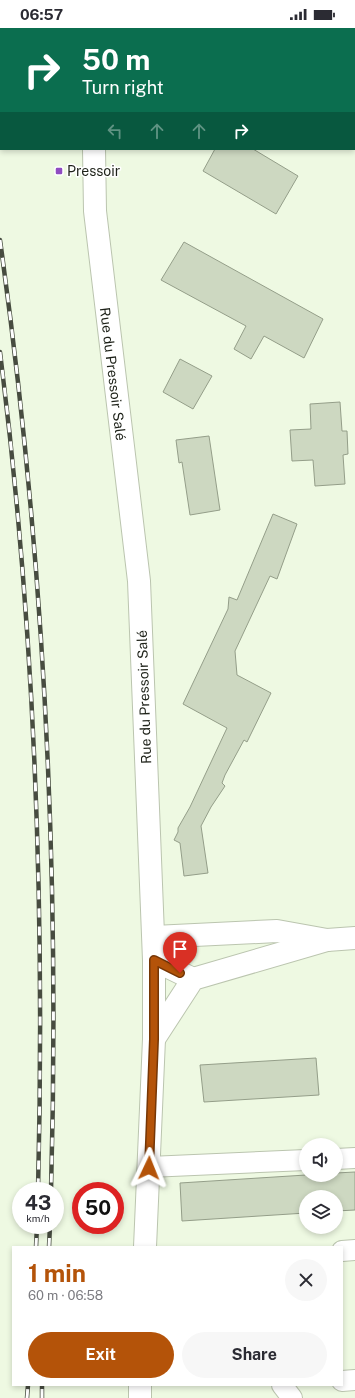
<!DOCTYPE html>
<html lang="en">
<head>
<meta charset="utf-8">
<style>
  :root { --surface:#fff; --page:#f7f7f7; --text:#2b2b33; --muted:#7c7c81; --accent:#b45309 }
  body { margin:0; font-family:"Public Sans",sans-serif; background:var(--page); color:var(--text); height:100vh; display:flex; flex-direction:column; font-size:15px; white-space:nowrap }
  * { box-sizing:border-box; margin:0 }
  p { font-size:13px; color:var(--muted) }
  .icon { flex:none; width:22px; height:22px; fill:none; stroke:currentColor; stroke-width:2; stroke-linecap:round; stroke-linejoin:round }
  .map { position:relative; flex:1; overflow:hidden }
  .details { position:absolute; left:12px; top:1218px; width:331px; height:140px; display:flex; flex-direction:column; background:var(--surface); border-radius:0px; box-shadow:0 2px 6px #0003 }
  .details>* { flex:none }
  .top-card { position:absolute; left:0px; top:0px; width:355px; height:122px; box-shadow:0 2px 6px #0003; background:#0b6e4f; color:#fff; overflow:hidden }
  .buttons { position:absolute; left:299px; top:1110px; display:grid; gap:8px }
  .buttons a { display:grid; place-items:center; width:44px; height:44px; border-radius:50%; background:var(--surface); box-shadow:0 2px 6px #0003; font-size:20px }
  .speed { position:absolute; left:12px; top:1154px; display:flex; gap:8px; font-size:20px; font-weight:700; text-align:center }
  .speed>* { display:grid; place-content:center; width:52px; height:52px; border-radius:50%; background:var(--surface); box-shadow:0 2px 6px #0003; line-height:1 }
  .speed small { font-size:10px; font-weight:400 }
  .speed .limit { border:6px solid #d22; background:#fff; color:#111 }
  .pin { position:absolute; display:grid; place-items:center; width:34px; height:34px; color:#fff; margin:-41px -17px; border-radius:50% 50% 50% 0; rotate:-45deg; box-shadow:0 0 4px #0007 }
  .pin .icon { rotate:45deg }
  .me { position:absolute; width:44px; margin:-22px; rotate:2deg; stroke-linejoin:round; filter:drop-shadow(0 0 3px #0008) }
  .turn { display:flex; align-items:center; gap:14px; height:84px; padding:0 16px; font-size:18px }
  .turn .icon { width:52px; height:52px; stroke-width:2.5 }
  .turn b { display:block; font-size:28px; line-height:34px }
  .lanes { display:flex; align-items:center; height:38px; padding:0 16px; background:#0003; justify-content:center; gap:20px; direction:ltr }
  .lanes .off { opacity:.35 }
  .round { display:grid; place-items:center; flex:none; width:42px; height:42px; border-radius:21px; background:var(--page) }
  .head { display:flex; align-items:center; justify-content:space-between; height:68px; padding:0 16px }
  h1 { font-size:24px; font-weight:700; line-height:30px; color:var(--accent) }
  .button { display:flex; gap:8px; margin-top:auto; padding:8px 16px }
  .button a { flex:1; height:46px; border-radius:24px; background:var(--accent); color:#fff; font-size:16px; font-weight:700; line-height:46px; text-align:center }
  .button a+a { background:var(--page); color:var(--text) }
  .status { display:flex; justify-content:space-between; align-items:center; height:28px; padding:0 20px; background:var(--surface); direction:ltr }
  .status svg { height:11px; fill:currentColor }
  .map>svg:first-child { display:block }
</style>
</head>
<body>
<div class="status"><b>06:57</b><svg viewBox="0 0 49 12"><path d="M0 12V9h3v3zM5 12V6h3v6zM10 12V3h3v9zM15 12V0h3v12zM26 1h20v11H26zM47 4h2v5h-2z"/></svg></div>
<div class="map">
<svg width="355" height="1370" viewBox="0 0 355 1370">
  <rect width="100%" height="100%" fill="#eef9e2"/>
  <!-- building -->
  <g fill="#cdd8c1" stroke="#949e89">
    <polygon points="215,121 253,121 298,148 276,186 203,143"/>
    <polygon points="184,214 323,291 304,330 264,308 251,331 234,321 246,298 161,252"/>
    <polygon points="180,331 212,348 193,381 163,364"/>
    <polygon points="340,374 342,403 347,403 348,426 343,427 345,456 315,458 313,432 292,433 290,402 311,401 310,376"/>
    <polygon points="209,408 220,482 190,487 182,434 179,435 176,412"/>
    <polygon points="273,486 297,496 277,551 270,548 235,623 237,647 271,665 247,714 244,712 225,747 222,755 225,758 211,779 201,798 208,845 184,848 180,815 174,812 178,804 178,800 190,779 227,700 183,676 228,581 229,569 237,572"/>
    <polygon points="316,1030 319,1067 204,1074 200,1037"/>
    <polygon points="355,1144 355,1182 336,1183 336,1169 306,1169 306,1185 182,1193 180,1155 306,1147 336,1147 336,1145"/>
  </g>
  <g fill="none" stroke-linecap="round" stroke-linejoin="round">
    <defs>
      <g id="street">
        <polyline points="336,1131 355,1130"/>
        <polyline points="149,1139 306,1132"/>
        <polyline points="342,1223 355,1222"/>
        <polyline points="342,1353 355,1352"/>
        <polyline points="282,1357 292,1370"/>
      </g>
      <g id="secondary">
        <polyline points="117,1 117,0"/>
        <polyline points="94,121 95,183 139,553 154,932 154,1011 145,1219"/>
        <polyline points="154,909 277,903 327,912 355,910"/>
        <polyline points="154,932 193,951"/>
        <polyline points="154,1011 193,951 327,912"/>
        <polyline points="140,1370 140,1357"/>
      </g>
    </defs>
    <!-- street casing -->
    <use href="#street" stroke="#bbc5af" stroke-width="22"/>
    <!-- secondary casing -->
    <use href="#secondary" stroke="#bbc5af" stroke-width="24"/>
    <!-- street -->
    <use href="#street" stroke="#fff" stroke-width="20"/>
    <!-- secondary -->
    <use href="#secondary" stroke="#fff" stroke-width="22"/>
    <defs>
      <g id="rail">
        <path d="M0 212C44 526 60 846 51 1163"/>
        <path d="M0 324C35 600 45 885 38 1163"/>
        <polyline points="36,1219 37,1197"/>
        <polyline points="49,1219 50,1197"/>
        <polyline points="27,1370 28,1357"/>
        <polyline points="42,1370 42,1357"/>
      </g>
    </defs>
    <!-- rail casing -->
    <use href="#rail" stroke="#474c40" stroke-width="4.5"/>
    <!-- rail -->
    <use href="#rail" stroke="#fff" stroke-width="3" stroke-dasharray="9" stroke-linecap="butt"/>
  </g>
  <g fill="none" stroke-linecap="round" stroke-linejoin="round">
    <defs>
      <polyline id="route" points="149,1140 154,1011 154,932 180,945"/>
    </defs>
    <!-- route casing -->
    <use href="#route" stroke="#753606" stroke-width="10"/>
    <!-- route -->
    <use href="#route" stroke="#b45309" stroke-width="7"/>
  </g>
  <!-- markers -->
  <rect fill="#8f4cc1" stroke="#fff" stroke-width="1.5" x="55" y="139" width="8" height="8" rx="2"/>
  <g text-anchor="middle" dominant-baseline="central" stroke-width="3" stroke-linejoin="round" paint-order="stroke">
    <!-- poi labels -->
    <g font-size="14" fill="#1e2219" stroke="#fff" text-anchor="start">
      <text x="67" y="143">Pressoir</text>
    </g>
    <!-- street labels -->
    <g font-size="14" fill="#1e2219" stroke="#fff">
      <text transform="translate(113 346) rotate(83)">Rue du Pressoir Salé</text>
      <text transform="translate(144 669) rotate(-92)">Rue du Pressoir Salé</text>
    </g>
  </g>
</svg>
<div class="buttons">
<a><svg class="icon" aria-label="sound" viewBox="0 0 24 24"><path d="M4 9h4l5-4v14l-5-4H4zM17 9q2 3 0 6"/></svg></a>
<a><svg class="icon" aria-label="layers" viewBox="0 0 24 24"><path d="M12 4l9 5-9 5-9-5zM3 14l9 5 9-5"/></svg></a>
</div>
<div class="speed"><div>43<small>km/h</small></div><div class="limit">50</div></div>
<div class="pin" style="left:180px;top:945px;background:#d93025"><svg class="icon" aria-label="arrive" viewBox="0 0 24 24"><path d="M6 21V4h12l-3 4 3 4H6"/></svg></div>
<svg class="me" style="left:149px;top:1140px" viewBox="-20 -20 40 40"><path d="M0-17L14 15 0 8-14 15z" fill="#b45309" stroke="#fff" stroke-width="4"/></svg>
<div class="top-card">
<div class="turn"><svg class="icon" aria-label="right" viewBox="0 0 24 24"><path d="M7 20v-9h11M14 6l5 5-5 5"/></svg><div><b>50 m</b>Turn right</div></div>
<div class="lanes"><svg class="icon off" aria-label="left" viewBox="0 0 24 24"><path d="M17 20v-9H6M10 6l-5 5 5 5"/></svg><svg class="icon off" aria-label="ahead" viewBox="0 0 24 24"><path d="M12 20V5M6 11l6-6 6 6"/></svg><svg class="icon off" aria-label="ahead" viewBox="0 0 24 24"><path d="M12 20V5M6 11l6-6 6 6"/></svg><svg class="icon" aria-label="right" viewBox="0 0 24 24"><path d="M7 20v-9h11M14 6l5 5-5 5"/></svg></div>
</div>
<section class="details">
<div class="head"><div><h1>1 min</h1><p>60 m · 06:58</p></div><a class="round"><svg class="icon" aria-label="close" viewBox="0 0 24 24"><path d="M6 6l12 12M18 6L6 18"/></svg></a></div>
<div class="button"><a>Exit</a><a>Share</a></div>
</section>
</div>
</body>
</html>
